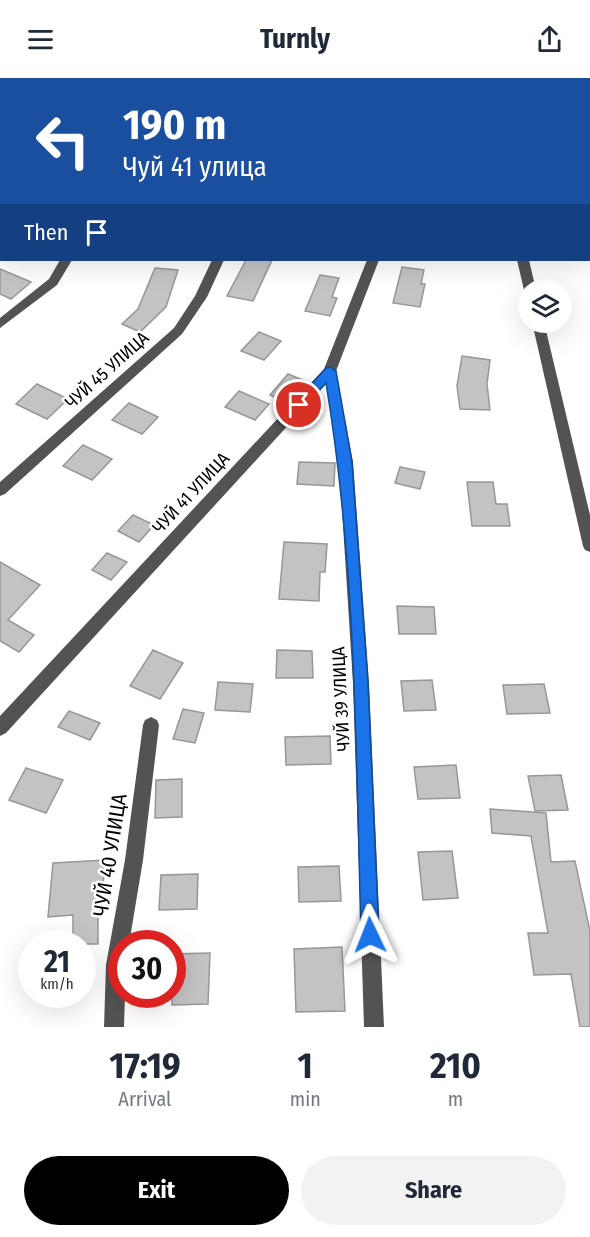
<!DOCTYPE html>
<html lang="en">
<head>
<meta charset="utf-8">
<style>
  :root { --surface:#fff; --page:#f2f2f3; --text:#1f2937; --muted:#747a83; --accent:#000 }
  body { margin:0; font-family:"Fira Sans Condensed",sans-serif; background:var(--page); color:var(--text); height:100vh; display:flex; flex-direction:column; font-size:22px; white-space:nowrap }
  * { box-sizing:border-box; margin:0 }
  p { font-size:20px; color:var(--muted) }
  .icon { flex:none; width:33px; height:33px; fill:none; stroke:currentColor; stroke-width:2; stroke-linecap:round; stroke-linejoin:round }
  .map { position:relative; height:949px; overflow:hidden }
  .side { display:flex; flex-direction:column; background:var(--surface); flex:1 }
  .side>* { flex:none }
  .hud { position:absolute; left:0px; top:0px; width:591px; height:183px; box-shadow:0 6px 24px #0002; background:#1a4fa0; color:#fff; overflow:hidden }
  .buttons { position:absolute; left:518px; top:201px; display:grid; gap:12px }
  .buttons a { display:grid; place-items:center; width:54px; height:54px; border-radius:50%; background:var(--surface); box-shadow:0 6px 24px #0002; font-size:30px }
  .speed { position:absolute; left:18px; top:852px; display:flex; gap:12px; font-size:30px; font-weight:700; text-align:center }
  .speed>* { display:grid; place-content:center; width:78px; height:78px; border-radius:50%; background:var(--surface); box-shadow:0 6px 24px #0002; line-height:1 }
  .speed small { font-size:15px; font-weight:400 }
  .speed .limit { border:9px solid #d22; background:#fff; color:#111 }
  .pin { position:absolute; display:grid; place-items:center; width:51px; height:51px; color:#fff; margin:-26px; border:3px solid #fff; border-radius:50%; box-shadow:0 2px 6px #0007 }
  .me { position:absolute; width:66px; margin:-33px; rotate:358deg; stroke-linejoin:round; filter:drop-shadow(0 0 4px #0008) }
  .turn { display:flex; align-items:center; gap:21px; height:126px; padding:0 24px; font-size:27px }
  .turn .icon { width:78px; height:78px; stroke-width:2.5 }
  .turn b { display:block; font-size:42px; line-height:51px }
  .then { display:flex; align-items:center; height:57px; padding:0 24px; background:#0003; gap:12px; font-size:22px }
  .eta { display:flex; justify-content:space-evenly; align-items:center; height:102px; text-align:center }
  .eta b { font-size:36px; font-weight:700; line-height:42px }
  .cta { display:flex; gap:12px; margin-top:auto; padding:12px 24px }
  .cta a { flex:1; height:69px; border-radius:36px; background:var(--accent); color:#fff; font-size:24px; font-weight:700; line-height:69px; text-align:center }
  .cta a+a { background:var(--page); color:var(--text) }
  header { display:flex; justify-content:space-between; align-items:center; height:78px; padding:0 24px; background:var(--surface); font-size:27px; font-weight:700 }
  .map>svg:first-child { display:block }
</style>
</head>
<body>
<header><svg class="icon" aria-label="menu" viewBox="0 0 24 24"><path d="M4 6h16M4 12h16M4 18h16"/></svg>Turnly<svg class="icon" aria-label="share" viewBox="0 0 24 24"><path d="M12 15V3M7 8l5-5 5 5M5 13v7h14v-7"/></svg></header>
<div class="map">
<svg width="590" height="949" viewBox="0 0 590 949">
  <rect width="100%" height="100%" fill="#fff"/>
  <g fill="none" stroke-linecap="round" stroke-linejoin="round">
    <!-- stream -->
    <polyline stroke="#a1a1a1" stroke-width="5" points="0,28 2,26"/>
  </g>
  <!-- building -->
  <g fill="#c3c3c3" stroke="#979797" stroke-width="1.5">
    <polygon points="246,182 272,182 253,223 227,218"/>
    <polygon points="402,189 424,192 421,206 425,206 420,229 393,225"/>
    <polygon points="155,190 178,192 166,229 140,254 122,246 138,231"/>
    <polygon points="0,191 31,204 11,221 0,216"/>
    <polygon points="320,197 339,200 332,219 337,220 330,238 305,233"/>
    <polygon points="259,254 281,263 264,282 241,273"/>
    <polygon points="462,278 490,282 487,306 490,332 460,331 457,308"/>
    <polygon points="288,296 305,303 287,325 270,317"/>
    <polygon points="37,306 68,321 47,341 16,326"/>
    <polygon points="239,313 269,326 255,342 225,329"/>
    <polygon points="129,325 158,339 142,356 112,342"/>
    <polygon points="83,367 112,381 92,402 63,388"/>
    <polygon points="299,384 335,385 334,408 297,406"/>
    <polygon points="400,389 425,394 420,411 395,405"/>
    <polygon points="467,404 493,404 496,426 507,426 510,448 472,448"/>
    <polygon points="133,437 154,447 139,464 118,453"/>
    <polygon points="284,464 327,466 325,494 320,494 319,523 279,521"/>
    <polygon points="107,475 127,484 111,502 92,492"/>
    <polygon points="0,484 40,507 8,542 34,557 19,574 0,563"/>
    <polygon points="397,528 434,529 436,556 399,556"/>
    <polygon points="153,572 183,585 160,621 130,608"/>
    <polygon points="277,572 312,573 313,600 276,600"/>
    <polygon points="432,602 436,632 404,633 401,603"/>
    <polygon points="218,604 253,606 250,634 215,632"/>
    <polygon points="544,606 550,635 507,636 503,607"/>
    <polygon points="183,631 204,635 195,665 173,661"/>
    <polygon points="69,633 100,645 90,662 58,649"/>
    <polygon points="330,658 331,686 286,687 285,659"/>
    <polygon points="456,687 460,720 418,721 414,689"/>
    <polygon points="26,690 63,702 46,735 9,722"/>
    <polygon points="561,697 568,732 535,733 528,698"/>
    <polygon points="182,701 182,739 155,740 156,702"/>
    <polygon points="490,731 546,735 551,784 575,783 590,853 590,949 580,949 571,896 534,897 528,855 548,855 531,758 492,755"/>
    <polygon points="452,773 458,820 423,822 418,774"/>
    <polygon points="105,782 101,836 98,836 98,866 73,866 73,837 48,839 53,785"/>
    <polygon points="339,788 341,823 299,824 298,789"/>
    <polygon points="198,796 197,831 159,832 161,797"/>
    <polygon points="342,869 345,933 296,934 294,871"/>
    <polygon points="210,875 208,926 172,927 172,876"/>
  </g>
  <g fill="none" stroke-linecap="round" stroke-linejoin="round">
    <!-- minor -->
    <g fill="#535353" fill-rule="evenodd">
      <polygon points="0,0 6,0 0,4"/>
      <polygon points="161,0 171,0 160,2"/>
      <rect x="281" y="0" width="10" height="2"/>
      <rect x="417" y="0" width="10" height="2"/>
      <rect x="466" y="0" width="10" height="2"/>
      <polygon points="0,60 2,60 0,68"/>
      <polygon points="60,182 72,182 57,207 0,250 0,240 49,201"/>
      <polygon points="212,182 224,182 207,219 182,256 5,416 0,418 0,404 174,250 195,218"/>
      <polygon points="367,182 379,182 336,293 353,384 369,605 384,949 364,949 353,605 339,384 326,306 6,655 0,658 0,638 324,291"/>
      <polygon points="517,182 529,182 536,212 528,212 528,215 524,212"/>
      <polygon points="532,244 544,244 590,437 590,474 585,472 583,468"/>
      <polygon points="151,639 157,642 159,647 143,782 129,866 122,866 122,916 125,916 124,949 104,949 106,887 125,782 143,647 145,642"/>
    </g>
  </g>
  <!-- route -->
  <path fill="#1a73e8" stroke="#114b97" stroke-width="1.5" d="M330 289 336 293 352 384 368 605 379 857 376 863 370 866 364 863 361 857C356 673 356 486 326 305L303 330H295L293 327 326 290Z"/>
  <g text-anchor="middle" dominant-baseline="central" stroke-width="5" stroke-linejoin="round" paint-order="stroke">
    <!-- street labels -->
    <g font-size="18" fill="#000" stroke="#fff">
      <text transform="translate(107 292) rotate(-42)">ЧУЙ 45 УЛИЦА</text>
      <text transform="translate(191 415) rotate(-47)">ЧУЙ 41 УЛИЦА</text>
      <text transform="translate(341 621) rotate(-93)">ЧУЙ 39 УЛИЦА</text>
    </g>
    <!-- near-street labels -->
    <g font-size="21" fill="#000" stroke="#fff">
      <text transform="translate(110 777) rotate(-81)">ЧУЙ 40 УЛИЦА</text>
    </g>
  </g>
</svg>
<div class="buttons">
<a><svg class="icon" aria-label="layers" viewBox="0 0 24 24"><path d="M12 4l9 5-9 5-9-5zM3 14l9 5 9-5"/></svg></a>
</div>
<div class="speed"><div>21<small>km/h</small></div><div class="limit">30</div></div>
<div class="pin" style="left:299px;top:327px;background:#d93025"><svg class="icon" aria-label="arrive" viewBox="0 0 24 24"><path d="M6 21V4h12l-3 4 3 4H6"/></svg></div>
<svg class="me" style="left:370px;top:857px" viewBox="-20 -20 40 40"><path d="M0-17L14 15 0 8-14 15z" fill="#1a73e8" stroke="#fff" stroke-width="4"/></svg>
<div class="hud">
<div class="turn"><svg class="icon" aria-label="left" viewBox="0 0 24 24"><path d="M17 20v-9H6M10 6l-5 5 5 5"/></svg><div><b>190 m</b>Чуй 41 улица</div></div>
<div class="then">Then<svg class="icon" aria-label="arrive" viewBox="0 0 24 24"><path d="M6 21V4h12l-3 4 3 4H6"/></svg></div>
</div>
</div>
<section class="side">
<div class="eta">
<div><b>17:19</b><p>Arrival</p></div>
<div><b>1</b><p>min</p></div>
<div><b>210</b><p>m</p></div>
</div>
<div class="cta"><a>Exit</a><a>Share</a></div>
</section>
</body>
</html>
